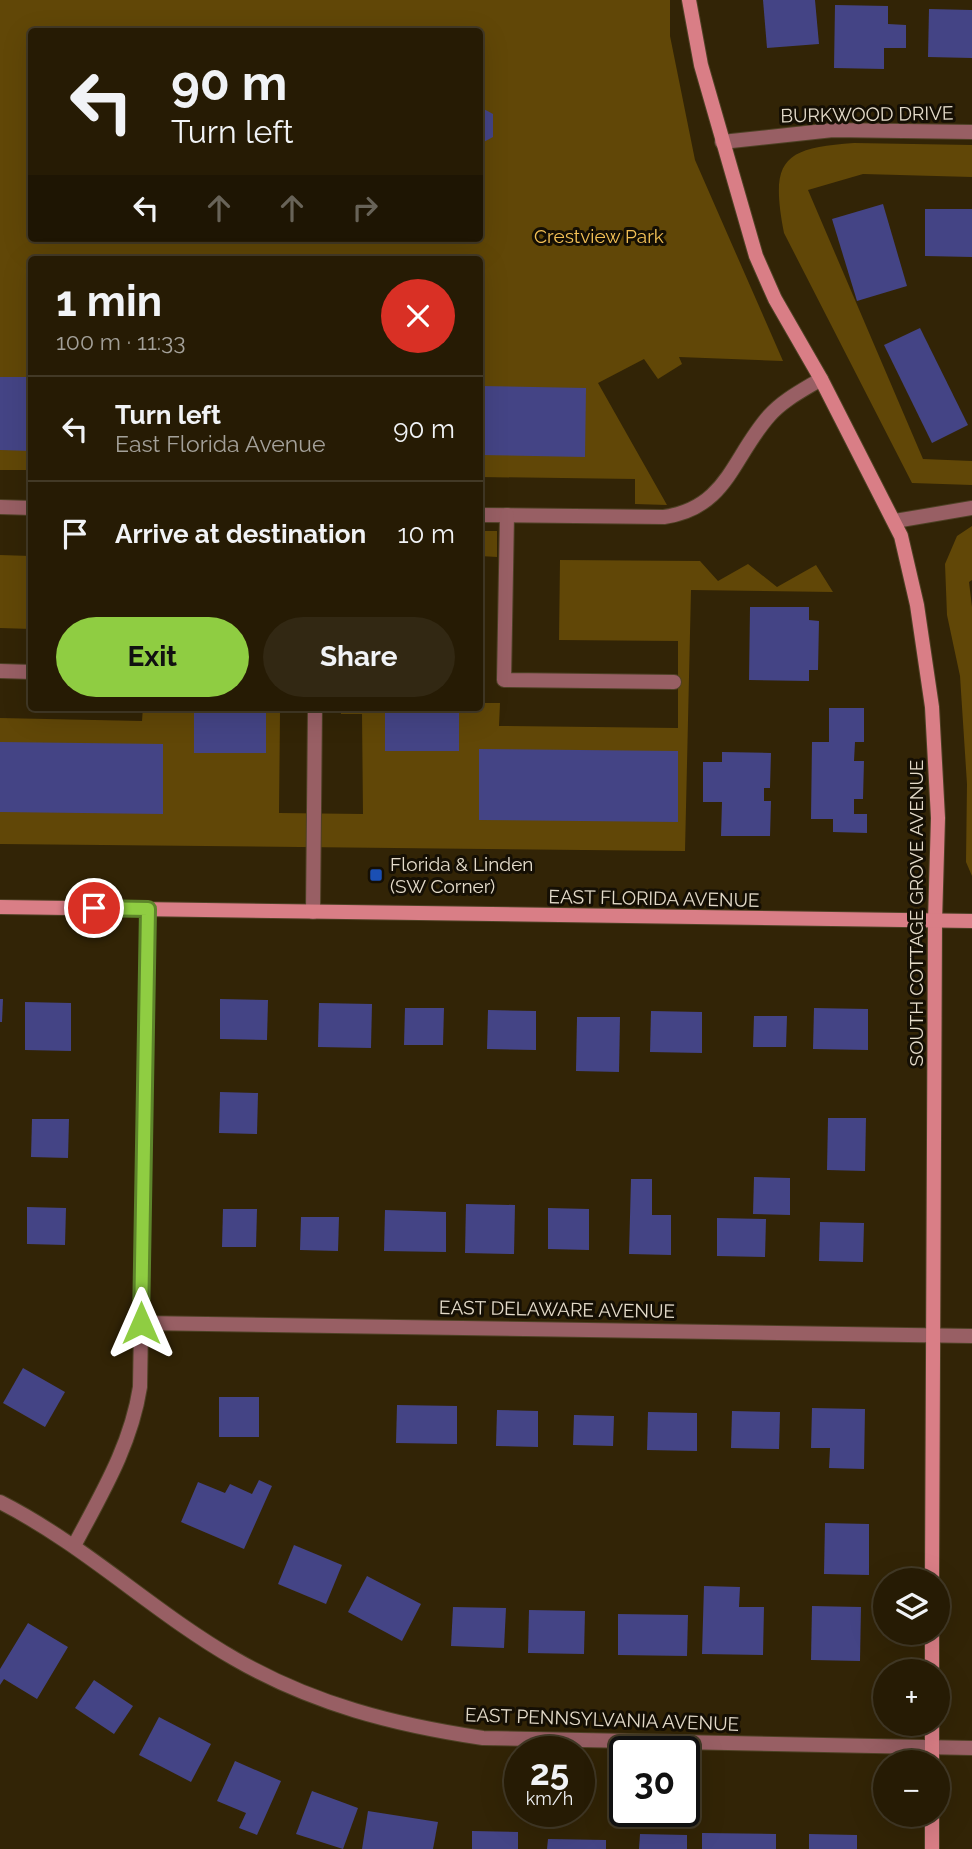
<!DOCTYPE html>
<html lang="en">
<head>
<meta charset="utf-8">
<style>
  :root { --surface:#261b04; --page:#322813; --text:#f1f3f6; --muted:#a4a19a; --line:#423926; --accent:#8fcd42 }
  body { margin:0; font-family:Raleway,sans-serif; background:var(--page); color:var(--text); height:100vh; display:flex; flex-direction:column; font-size:26px; white-space:nowrap }
  * { box-sizing:border-box; margin:0 }
  p { font-size:23px; color:var(--muted) }
  .icon { flex:none; width:38px; height:38px; fill:none; stroke:currentColor; stroke-width:2; stroke-linecap:round; stroke-linejoin:round }
  .map { position:relative; flex:1; overflow:hidden }
  .drawer { position:absolute; left:28px; top:256px; width:455px; height:455px; display:flex; flex-direction:column; background:var(--surface); border-radius:7px; box-shadow:0 7px 28px #0002,0 0 0 2px var(--line) }
  .drawer>* { flex:none }
  .guide { position:absolute; left:28px; top:28px; width:455px; height:214px; border-radius:7px; box-shadow:0 7px 28px #0002,0 0 0 2px var(--line); background:#261b04; color:var(--text); overflow:hidden }
  .tools { position:absolute; left:873px; top:1568px; display:grid; gap:14px }
  .tools a { display:grid; place-items:center; width:77px; height:77px; border-radius:50%; background:var(--surface); box-shadow:0 7px 28px #0002,0 0 0 2px var(--line); font-size:35px }
  .speed { position:absolute; left:504px; top:1736px; display:flex; gap:14px; font-size:35px; font-weight:700; text-align:center }
  .speed>* { display:grid; place-content:center; width:91px; height:91px; border-radius:50%; background:var(--surface); box-shadow:0 7px 28px #0002,0 0 0 2px var(--line); line-height:1 }
  .speed small { font-size:18px; font-weight:400 }
  .speed .limit { border:4px solid #111; border-radius:10px; background:#fff; color:#111 }
  .pin { position:absolute; display:grid; place-items:center; width:60px; height:60px; color:#fff; margin:-30px; border:4px solid #fff; border-radius:50%; box-shadow:0 2px 7px #0007 }
  .me { position:absolute; width:77px; margin:-38px; rotate:0deg; stroke-linejoin:round; filter:drop-shadow(0 0 5px #0008) }
  .turn { display:flex; align-items:center; gap:24px; height:147px; padding:0 28px; font-size:32px }
  .turn .icon { width:91px; height:91px; stroke-width:2.5 }
  .turn b { display:block; font-size:49px; line-height:60px }
  .lanes { display:flex; align-items:center; height:66px; padding:0 28px; background:#0003; justify-content:center; gap:35px; direction:ltr }
  .lanes .off { opacity:.35 }
  .round { display:grid; place-items:center; flex:none; width:74px; height:74px; border-radius:37px; background:var(--page) }
  .head { display:flex; align-items:center; justify-content:space-between; height:119px; padding:0 28px }
  h1 { font-size:42px; font-weight:700; line-height:52px }
  .action { display:flex; gap:14px; margin-top:auto; padding:14px 28px }
  .action a { flex:1; height:80px; border-radius:42px; background:var(--accent); color:#111; font-size:28px; font-weight:700; line-height:80px; text-align:center }
  .action a+a { background:var(--page); color:var(--text) }
  ul { padding:0; list-style:none }
  li { display:flex; align-items:center; gap:21px; height:105px; padding:0 28px; border-top:2px solid var(--line) }
  li div { flex:1 }
  li b { display:block; font-size:26px }
  li em { font-style:normal }
  .map>svg:first-child { display:block }
</style>
</head>
<body>
<div class="map">
<svg width="972" height="1849" viewBox="0 0 972 1849">
  <rect width="100%" height="100%" fill="#322406"/>
  <!-- green -->
  <g fill="#614707" fill-rule="evenodd">
    <path d="M0 0H670V36L695 160 783 361 679 357 682 364 658 379 644 359 598 383 667 505 635 504V479L480 477V259H32L31 470H0ZM32 32H480V238H32Z"/>
    <path d="M854 143 972 145V177L863 174 808 190 923 459 972 461V485L912 483 784 233C770 160 782 148 854 143Z"/>
    <polygon points="972,526 972,580 969,582 972,607 972,876 966,862 967,784 960,676 947,615 945,564 957,536"/>
    <polygon points="480,531 497,531 497,557 480,556"/>
    <polygon points="0,555 31,556 31,629 0,628"/>
    <polygon points="560,560 700,561 718,581 748,564 777,587 816,565 833,592 691,590 685,851 0,844 0,718 142,721 143,707 297,707 297,712 280,712 279,813 363,814 362,714 341,714 341,707 480,707 480,703 500,703 499,726 678,728 678,641 559,640"/>
  </g>
  <!-- building -->
  <g fill="#444485">
    <polygon points="763,0 815,0 819,44 767,48"/>
    <polygon points="835,5 888,6 888,24 906,25 906,48 884,48 884,69 834,68"/>
    <polygon points="929,9 972,10 972,58 928,57"/>
    <polygon points="480,107 493,114 493,137 480,144"/>
    <polygon points="883,204 907,286 857,301 832,219"/>
    <polygon points="925,209 972,209 972,257 925,256"/>
    <polygon points="920,328 968,425 932,443 884,345"/>
    <polygon points="0,377 32,377 32,451 0,450"/>
    <polygon points="480,386 586,388 585,457 480,455"/>
    <polygon points="750,607 809,607 809,620 819,621 818,670 809,670 809,681 749,680"/>
    <rect x="194" y="707" width="72" height="46"/>
    <rect x="385" y="707" width="74" height="44"/>
    <polygon points="829,708 864,708 864,742 855,742 854,761 864,761 863,799 854,799 854,814 867,814 867,833 833,832 833,819 811,819 812,742 829,742"/>
    <polygon points="0,742 163,744 163,814 0,812"/>
    <polygon points="479,749 678,751 678,822 479,820"/>
    <polygon points="722,752 771,753 770,788 764,788 764,801 771,801 770,836 721,836 722,802 703,802 703,762 722,762"/>
    <polygon points="0,999 3,999 2,1022 0,1022"/>
    <polygon points="220,999 268,1000 267,1040 220,1039"/>
    <polygon points="25,1002 71,1003 71,1051 25,1050"/>
    <polygon points="319,1003 372,1004 371,1048 318,1047"/>
    <polygon points="405,1008 444,1008 443,1045 404,1045"/>
    <polygon points="814,1008 868,1009 868,1050 813,1049"/>
    <polygon points="488,1010 536,1011 536,1050 487,1049"/>
    <polygon points="651,1011 702,1012 702,1053 650,1052"/>
    <polygon points="754,1016 787,1016 786,1047 753,1047"/>
    <polygon points="577,1017 620,1017 619,1072 576,1071"/>
    <polygon points="220,1092 258,1093 257,1134 219,1133"/>
    <polygon points="828,1118 866,1118 865,1171 827,1170"/>
    <polygon points="32,1119 69,1119 68,1158 31,1157"/>
    <polygon points="754,1177 790,1178 790,1215 753,1214"/>
    <polygon points="631,1179 652,1179 652,1215 671,1215 671,1255 629,1254"/>
    <polygon points="466,1204 515,1205 514,1254 465,1253"/>
    <polygon points="27,1207 66,1208 65,1245 27,1244"/>
    <polygon points="548,1208 589,1209 589,1250 548,1249"/>
    <polygon points="223,1209 257,1209 256,1247 222,1247"/>
    <polygon points="385,1210 446,1212 446,1252 384,1251"/>
    <polygon points="301,1217 339,1217 338,1251 300,1250"/>
    <polygon points="717,1218 766,1219 765,1257 717,1256"/>
    <polygon points="820,1222 864,1223 863,1262 819,1261"/>
    <polygon points="23,1368 65,1392 45,1427 3,1403"/>
    <rect x="219" y="1397" width="40" height="40"/>
    <polygon points="397,1405 457,1406 457,1444 396,1443"/>
    <polygon points="812,1408 865,1409 864,1469 829,1468 830,1448 811,1448"/>
    <polygon points="497,1410 538,1411 538,1447 496,1446"/>
    <polygon points="732,1411 780,1412 779,1449 731,1448"/>
    <polygon points="648,1412 697,1413 697,1451 647,1450"/>
    <polygon points="574,1415 614,1416 613,1446 573,1445"/>
    <polygon points="259,1480 272,1486 244,1549 181,1522 198,1482 225,1493 230,1484 252,1494"/>
    <polygon points="825,1523 869,1524 869,1575 824,1574"/>
    <polygon points="294,1545 342,1565 326,1604 278,1584"/>
    <polygon points="367,1576 421,1604 402,1641 348,1612"/>
    <polygon points="704,1586 740,1587 739,1607 764,1607 763,1655 702,1654"/>
    <polygon points="812,1606 861,1607 860,1661 811,1660"/>
    <polygon points="453,1607 506,1608 504,1648 451,1646"/>
    <polygon points="529,1610 585,1611 584,1654 528,1653"/>
    <polygon points="618,1614 688,1615 687,1656 618,1655"/>
    <polygon points="28,1623 68,1647 37,1699 4,1679 0,1685 0,1669"/>
    <polygon points="94,1680 133,1706 114,1734 75,1708"/>
    <polygon points="159,1717 211,1744 191,1782 139,1755"/>
    <polygon points="235,1761 281,1781 257,1835 239,1828 246,1813 217,1801"/>
    <polygon points="312,1791 358,1808 343,1849 296,1834"/>
    <polygon points="368,1811 438,1822 433,1849 362,1849"/>
    <polygon points="472,1831 518,1832 518,1849 472,1849"/>
    <polygon points="702,1833 776,1834 776,1849 702,1849"/>
    <polygon points="640,1834 687,1835 687,1849 639,1849"/>
    <polygon points="809,1834 857,1835 857,1849 809,1849"/>
    <polygon points="548,1839 606,1840 606,1849 547,1849"/>
  </g>
  <g fill="none" stroke-linecap="round" stroke-linejoin="round">
    <defs>
      <g id="lane">
        <polyline points="0,507 32,508"/>
        <path d="M480 515 664 517C727 508 732 458 769 416 783 400 803 390 821 379"/>
        <polyline points="507,515 504,680 674,682"/>
        <polyline points="0,671 32,672"/>
        <polyline points="313,912 315,707"/>
      </g>
      <g id="street">
        <polyline points="722,142 833,130 972,132"/>
        <polyline points="895,521 972,508"/>
        <polyline points="141,1323 972,1336"/>
        <path d="M0 1502C85 1545 153 1612 235 1659 313 1704 395 1725 483 1738L972 1748"/>
        <path d="M75 1544C102 1493 131 1445 140 1387L148 909"/>
      </g>
      <g id="secondary">
        <polyline points="689,0 701,65 756,256 775,299 821,379 901,536 917,605 932,707 938,818 935,921 932,1580"/>
        <polyline points="0,907 972,921"/>
        <polyline points="932,1671 932,1633"/>
        <polyline points="932,1762 932,1724"/>
        <polyline points="932,1815 932,1849"/>
      </g>
    </defs>
    <!-- lane casing -->
    <use href="#lane" stroke="#4e4125" stroke-width="16"/>
    <!-- street casing -->
    <use href="#street" stroke="#4e4125" stroke-width="16"/>
    <!-- secondary casing -->
    <use href="#secondary" stroke="#4e4125" stroke-width="16"/>
    <!-- lane -->
    <use href="#lane" stroke="#985f64" stroke-width="14"/>
    <!-- street -->
    <use href="#street" stroke="#985f64" stroke-width="14"/>
    <!-- secondary -->
    <use href="#secondary" stroke="#d97e86" stroke-width="14"/>
  </g>
  <g fill="none" stroke-linecap="round" stroke-linejoin="round">
    <defs>
      <polyline id="route" points="94,908 148,909 141,1323"/>
    </defs>
    <!-- route casing -->
    <use href="#route" stroke="#5d852b" stroke-width="18"/>
    <!-- route -->
    <use href="#route" stroke="#8fcd42" stroke-width="12"/>
  </g>
  <!-- markers -->
  <rect fill="#1a4fb4" stroke="#150f04" stroke-width="2.5" x="369" y="868" width="14" height="14" rx="3.5"/>
  <g text-anchor="middle" dominant-baseline="central" stroke-width="6" stroke-linejoin="round" paint-order="stroke">
    <!-- street labels -->
    <g font-size="19" fill="#e4dbca" stroke="#150f04">
      <text transform="translate(867 114) rotate(-1)">BURKWOOD DRIVE</text>
      <text transform="translate(654 898) rotate(1)">EAST FLORIDA AVENUE</text>
      <text transform="translate(916 913) rotate(-90)">SOUTH COTTAGE GROVE AVENUE</text>
      <text transform="translate(557 1309) rotate(1)">EAST DELAWARE AVENUE</text>
      <text transform="translate(602 1719) rotate(2)">EAST PENNSYLVANIA AVENUE</text>
    </g>
    <!-- park labels -->
    <g font-size="19" fill="#f4c156" stroke="#150f04">
      <text x="599" y="236">Crestview Park</text>
    </g>
    <!-- poi labels -->
    <g font-size="19" fill="#e4dbca" stroke="#150f04" text-anchor="start">
      <text x="390" y="864">Florida &amp; Linden<tspan x="390" dy="22">(SW Corner)</tspan></text>
    </g>
  </g>
</svg>
<div class="tools">
<a><svg class="icon" aria-label="layers" viewBox="0 0 24 24"><path d="M12 4l9 5-9 5-9-5zM3 14l9 5 9-5"/></svg></a>
<a>+</a>
<a>−</a>
</div>
<div class="speed"><div>25<small>km/h</small></div><div class="limit">30</div></div>
<div class="pin" style="left:94px;top:908px;background:#d93025"><svg class="icon" aria-label="arrive" viewBox="0 0 24 24"><path d="M6 21V4h12l-3 4 3 4H6"/></svg></div>
<svg class="me" style="left:141px;top:1323px" viewBox="-20 -20 40 40"><path d="M0-17L14 15 0 8-14 15z" fill="#8fcd42" stroke="#fff" stroke-width="4"/></svg>
<div class="guide">
<div class="turn"><svg class="icon" aria-label="left" viewBox="0 0 24 24"><path d="M17 20v-9H6M10 6l-5 5 5 5"/></svg><div><b>90 m</b>Turn left</div></div>
<div class="lanes"><svg class="icon" aria-label="left" viewBox="0 0 24 24"><path d="M17 20v-9H6M10 6l-5 5 5 5"/></svg><svg class="icon off" aria-label="ahead" viewBox="0 0 24 24"><path d="M12 20V5M6 11l6-6 6 6"/></svg><svg class="icon off" aria-label="ahead" viewBox="0 0 24 24"><path d="M12 20V5M6 11l6-6 6 6"/></svg><svg class="icon off" aria-label="right" viewBox="0 0 24 24"><path d="M7 20v-9h11M14 6l5 5-5 5"/></svg></div>
</div>
<section class="drawer">
<div class="head"><div><h1>1 min</h1><p>100 m · 11:33</p></div><a class="round" style="background:#d93025;color:#fff"><svg class="icon" aria-label="close" viewBox="0 0 24 24"><path d="M6 6l12 12M18 6L6 18"/></svg></a></div>
<ul>
<li><svg class="icon" aria-label="left" viewBox="0 0 24 24"><path d="M17 20v-9H6M10 6l-5 5 5 5"/></svg><div><b>Turn left</b><p>East Florida Avenue</p></div><em>90 m</em></li>
<li><svg class="icon" aria-label="arrive" viewBox="0 0 24 24"><path d="M6 21V4h12l-3 4 3 4H6"/></svg><div><b>Arrive at destination</b></div><em>10 m</em></li>
</ul>
<div class="action"><a>Exit</a><a>Share</a></div>
</section>
</div>
</body>
</html>
